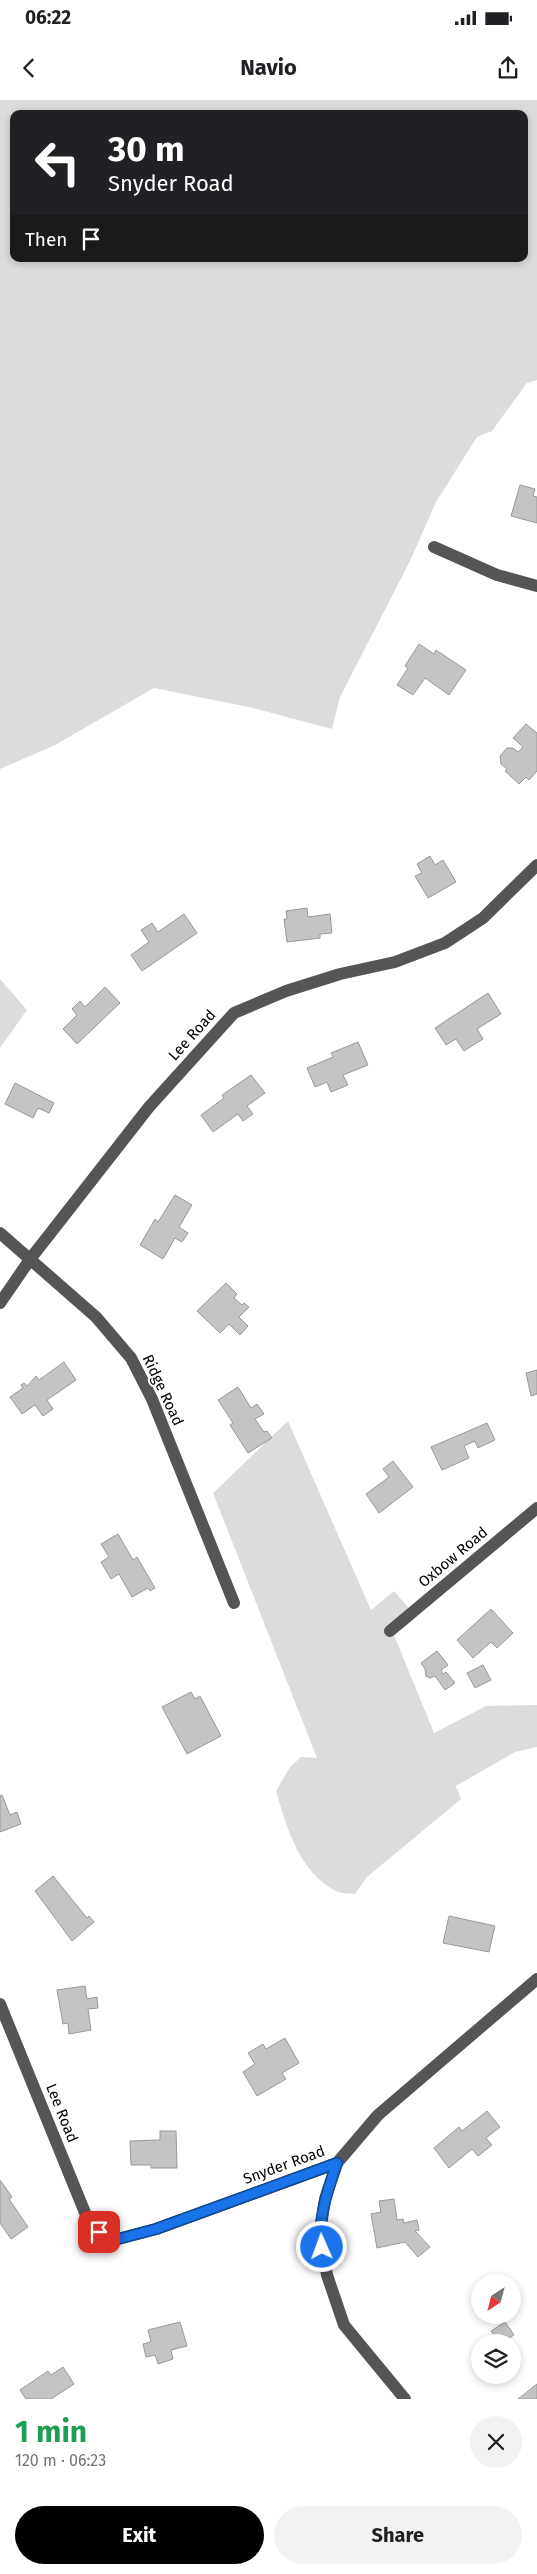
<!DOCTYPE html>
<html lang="en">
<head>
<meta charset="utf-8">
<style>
  :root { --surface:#fff; --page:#f2f2f2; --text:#202124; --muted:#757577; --accent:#000 }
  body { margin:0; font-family:"Fira Sans",sans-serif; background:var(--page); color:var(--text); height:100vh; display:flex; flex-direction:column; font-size:19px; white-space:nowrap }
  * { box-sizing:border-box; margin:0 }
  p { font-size:16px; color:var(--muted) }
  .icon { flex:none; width:28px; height:28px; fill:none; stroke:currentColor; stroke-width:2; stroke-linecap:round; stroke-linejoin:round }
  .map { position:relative; height:2299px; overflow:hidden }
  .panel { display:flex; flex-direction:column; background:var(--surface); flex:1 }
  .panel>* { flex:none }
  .guide { position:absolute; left:10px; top:10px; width:518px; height:152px; border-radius:10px; box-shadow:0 2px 8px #0003; background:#202124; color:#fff; overflow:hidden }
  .needle { width:32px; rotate:216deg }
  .controls { position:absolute; left:471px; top:2174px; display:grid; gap:10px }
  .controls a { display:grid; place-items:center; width:50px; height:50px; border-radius:50%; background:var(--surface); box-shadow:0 2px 8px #0003; font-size:25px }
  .pin { position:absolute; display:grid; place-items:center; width:42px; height:42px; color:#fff; margin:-21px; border-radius:10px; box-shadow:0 2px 8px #0006 }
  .me { position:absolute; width:55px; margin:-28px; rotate:358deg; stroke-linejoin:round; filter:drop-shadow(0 0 4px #0008) }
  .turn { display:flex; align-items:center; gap:18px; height:105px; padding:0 15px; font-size:22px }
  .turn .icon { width:65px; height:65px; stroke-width:2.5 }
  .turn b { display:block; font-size:35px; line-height:42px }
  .then { display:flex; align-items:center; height:48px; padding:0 15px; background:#0003; gap:10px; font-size:19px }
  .round { display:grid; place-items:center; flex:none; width:52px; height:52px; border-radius:26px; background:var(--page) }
  .summary { display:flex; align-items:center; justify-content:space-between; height:85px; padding:0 15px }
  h1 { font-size:30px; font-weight:700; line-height:38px; color:#1e9e55 }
  .button { display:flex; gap:10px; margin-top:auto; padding:10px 15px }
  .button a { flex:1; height:58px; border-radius:30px; background:var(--accent); color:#fff; font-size:20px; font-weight:700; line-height:58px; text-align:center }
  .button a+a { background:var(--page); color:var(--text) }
  .status { display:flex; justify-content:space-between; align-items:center; height:35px; padding:0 25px; background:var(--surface); direction:ltr }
  .status svg { height:14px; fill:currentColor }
  header { display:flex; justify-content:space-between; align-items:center; height:65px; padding:0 15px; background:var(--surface); font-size:22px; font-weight:700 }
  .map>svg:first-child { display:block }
</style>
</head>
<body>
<div class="status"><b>06:22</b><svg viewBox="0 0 49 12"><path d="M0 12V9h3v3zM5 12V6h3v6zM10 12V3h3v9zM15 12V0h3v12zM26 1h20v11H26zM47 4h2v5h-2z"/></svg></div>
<header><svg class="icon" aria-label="back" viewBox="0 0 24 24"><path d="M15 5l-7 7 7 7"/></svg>Navio<svg class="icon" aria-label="share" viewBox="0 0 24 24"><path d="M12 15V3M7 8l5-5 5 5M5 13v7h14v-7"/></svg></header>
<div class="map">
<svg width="537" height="2299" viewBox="0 0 537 2299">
  <rect width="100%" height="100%" fill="#fff"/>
  <!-- green -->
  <g fill="#dcdcdc" fill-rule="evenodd">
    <path d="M0 0H537V280L527 283 492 331 477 337 436 402 410 461 340 597 332 629 253 608 154 588 55 645 0 669ZM14 14H524V159H14Z"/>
    <polygon points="0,879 27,910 0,948"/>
    <path d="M288 1321 371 1510 394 1491 416 1517 394 1535 434 1633 486 1606 537 1605V1647L515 1652 456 1686 461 1699 367 1777 355 1794C349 1793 341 1794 336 1791 299 1772 287 1728 276 1691L290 1667 301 1657 317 1658 213 1393Z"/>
  </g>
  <!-- building -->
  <g fill="#c4c4c4" stroke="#999">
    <polygon points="520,385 535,389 533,396 537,397 537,423 511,416"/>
    <polygon points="419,544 434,554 436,550 466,570 449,595 425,578 413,595 397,585 408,568 405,566"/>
    <polygon points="526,624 537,633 537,671 529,680 526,677 519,684 505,671 507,669 501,664 500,656 507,648 513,648 518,652 523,647 513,638"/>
    <polygon points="430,756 435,765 443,760 456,782 428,798 415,776 422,773 417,764"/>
    <polygon points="307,808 308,817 330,814 332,833 320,834 320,838 287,842 284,819 287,819 286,811"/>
    <polygon points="184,814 197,833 142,871 131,855 149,842 141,830 152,823 158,832"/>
    <polygon points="105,887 120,903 77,944 63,929 77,915 72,909 80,901 85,907"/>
    <polygon points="488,893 501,914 477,929 483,939 464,951 456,939 446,945 435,928"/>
    <polygon points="358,942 368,965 343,975 348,985 331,992 327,982 315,987 307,968 333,957 331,953"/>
    <polygon points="251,975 265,993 247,1006 253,1014 243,1021 238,1014 213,1032 201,1015 224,998 222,995"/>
    <polygon points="15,983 54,1003 49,1013 38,1008 33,1018 5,1004"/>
    <polygon points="175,1095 192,1105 179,1127 188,1133 182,1142 175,1138 163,1159 140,1145 155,1119 158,1122"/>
    <polygon points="226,1183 237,1194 234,1198 242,1205 244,1203 249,1207 239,1217 248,1226 240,1235 229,1224 220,1233 197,1211"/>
    <polygon points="64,1262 76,1280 47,1300 53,1309 43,1316 35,1305 22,1314 10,1297 23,1288 21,1285 24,1283 27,1286 36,1276 39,1280"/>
    <polygon points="537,1270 537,1294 531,1296 526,1273"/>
    <polygon points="238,1287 251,1308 257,1304 264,1314 255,1319 264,1332 267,1331 272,1338 248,1353 230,1325 233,1323 218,1300"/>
    <polygon points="487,1323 495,1340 478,1348 475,1341 464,1346 469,1358 442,1370 431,1347"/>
    <polygon points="393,1361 413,1387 379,1413 366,1394 389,1377 383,1369"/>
    <polygon points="118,1434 133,1460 137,1457 155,1488 150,1491 148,1488 132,1497 119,1474 111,1479 101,1462 109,1457 101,1444"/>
    <polygon points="491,1509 513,1533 497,1548 491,1542 473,1558 457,1540"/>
    <polygon points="437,1551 448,1565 441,1570 443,1574 446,1572 455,1583 445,1590 435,1576 430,1578 426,1576 425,1569 421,1563"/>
    <polygon points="483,1565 491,1580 475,1588 467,1573"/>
    <polygon points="191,1592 195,1599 200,1596 221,1636 187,1654 162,1607"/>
    <polygon points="2,1695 10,1715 17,1712 21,1724 0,1732 0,1696"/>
    <polygon points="53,1776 87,1818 89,1816 94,1822 72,1841 35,1791"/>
    <polygon points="449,1816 495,1826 489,1852 443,1843"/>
    <polygon points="85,1886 87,1899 97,1897 98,1908 88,1909 91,1930 69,1934 68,1923 63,1924 57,1890"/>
    <polygon points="285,1938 299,1963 282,1973 286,1979 257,1996 243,1972 255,1964 248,1953 263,1944 266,1949"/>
    <polygon points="487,2011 500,2027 486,2038 492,2045 478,2056 472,2049 449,2068 434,2048 459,2027 462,2031"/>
    <polygon points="160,2031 176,2031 177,2068 151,2068 151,2065 131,2065 130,2041 160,2040"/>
    <polygon points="0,2080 12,2097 9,2099 28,2127 11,2139 0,2123"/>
    <polygon points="394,2099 397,2120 403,2119 404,2123 417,2120 419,2130 415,2131 430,2147 418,2157 405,2142 377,2148 371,2114 381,2112 379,2101"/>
    <polygon points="180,2222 187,2246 171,2250 173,2259 158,2264 155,2255 146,2257 143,2244 151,2242 148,2230"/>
    <polygon points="505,2222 514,2235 503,2242 499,2242 491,2231"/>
    <polygon points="63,2267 74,2284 51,2299 26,2299 20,2290 48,2271 51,2275"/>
    <polygon points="537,2284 537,2299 518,2299"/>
  </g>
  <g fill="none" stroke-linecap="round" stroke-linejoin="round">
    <!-- minor -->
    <g stroke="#555" stroke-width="12">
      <polyline points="434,447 497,475 537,486"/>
      <polyline points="0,1133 96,1217 131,1258 152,1299 234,1503"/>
      <polyline points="0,1203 31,1158 149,1007 234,913 286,891 340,874 395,862 445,843 483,818 537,765"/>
      <polyline points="390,1531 537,1408"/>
      <polyline points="0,1904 88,2120 99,2132 118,2139 156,2129 337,2063 378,2015 537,1879"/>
      <polyline points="337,2063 325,2099 320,2132 327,2175 344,2225 405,2299"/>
    </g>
  </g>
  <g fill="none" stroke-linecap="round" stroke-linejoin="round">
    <defs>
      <path id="route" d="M99 2132 118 2139 156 2129 337 2063C328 2090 317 2118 322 2147"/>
    </defs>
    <!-- route casing -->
    <use href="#route" stroke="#114b97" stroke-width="12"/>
    <!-- route -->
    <use href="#route" stroke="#1a73e8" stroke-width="9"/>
  </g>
  <g text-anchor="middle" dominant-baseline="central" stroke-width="4" stroke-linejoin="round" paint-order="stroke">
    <!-- street labels -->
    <g font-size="15" fill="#000" stroke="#fff">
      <text transform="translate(192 935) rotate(-48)">Lee Road</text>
      <text transform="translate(163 1290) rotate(65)">Ridge Road</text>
      <text transform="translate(453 1457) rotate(-40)">Oxbow Road</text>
      <text transform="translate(62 2013) rotate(68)">Lee Road</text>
      <text transform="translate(284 2065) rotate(-20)">Snyder Road</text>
    </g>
  </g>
</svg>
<div class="controls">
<a><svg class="needle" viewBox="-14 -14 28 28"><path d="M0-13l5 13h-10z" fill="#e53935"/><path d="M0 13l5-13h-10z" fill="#757577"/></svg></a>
<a><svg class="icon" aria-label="layers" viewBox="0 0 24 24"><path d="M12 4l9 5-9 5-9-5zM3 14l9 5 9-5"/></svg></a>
</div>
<div class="pin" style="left:99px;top:2132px;background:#d93025"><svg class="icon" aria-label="arrive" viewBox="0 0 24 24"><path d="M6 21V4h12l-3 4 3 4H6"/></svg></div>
<svg class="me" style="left:322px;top:2147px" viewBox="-20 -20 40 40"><circle r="17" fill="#1a73e8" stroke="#fff" stroke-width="3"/><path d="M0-11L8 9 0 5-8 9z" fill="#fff"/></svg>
<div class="guide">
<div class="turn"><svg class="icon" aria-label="left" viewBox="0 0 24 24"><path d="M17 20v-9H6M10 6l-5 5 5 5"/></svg><div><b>30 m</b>Snyder Road</div></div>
<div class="then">Then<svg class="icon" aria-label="arrive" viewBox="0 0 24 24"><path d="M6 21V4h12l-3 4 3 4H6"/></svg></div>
</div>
</div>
<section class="panel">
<div class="summary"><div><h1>1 min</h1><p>120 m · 06:23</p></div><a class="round"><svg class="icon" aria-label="close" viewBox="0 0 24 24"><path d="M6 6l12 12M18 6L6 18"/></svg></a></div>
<div class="button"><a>Exit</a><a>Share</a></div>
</section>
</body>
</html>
